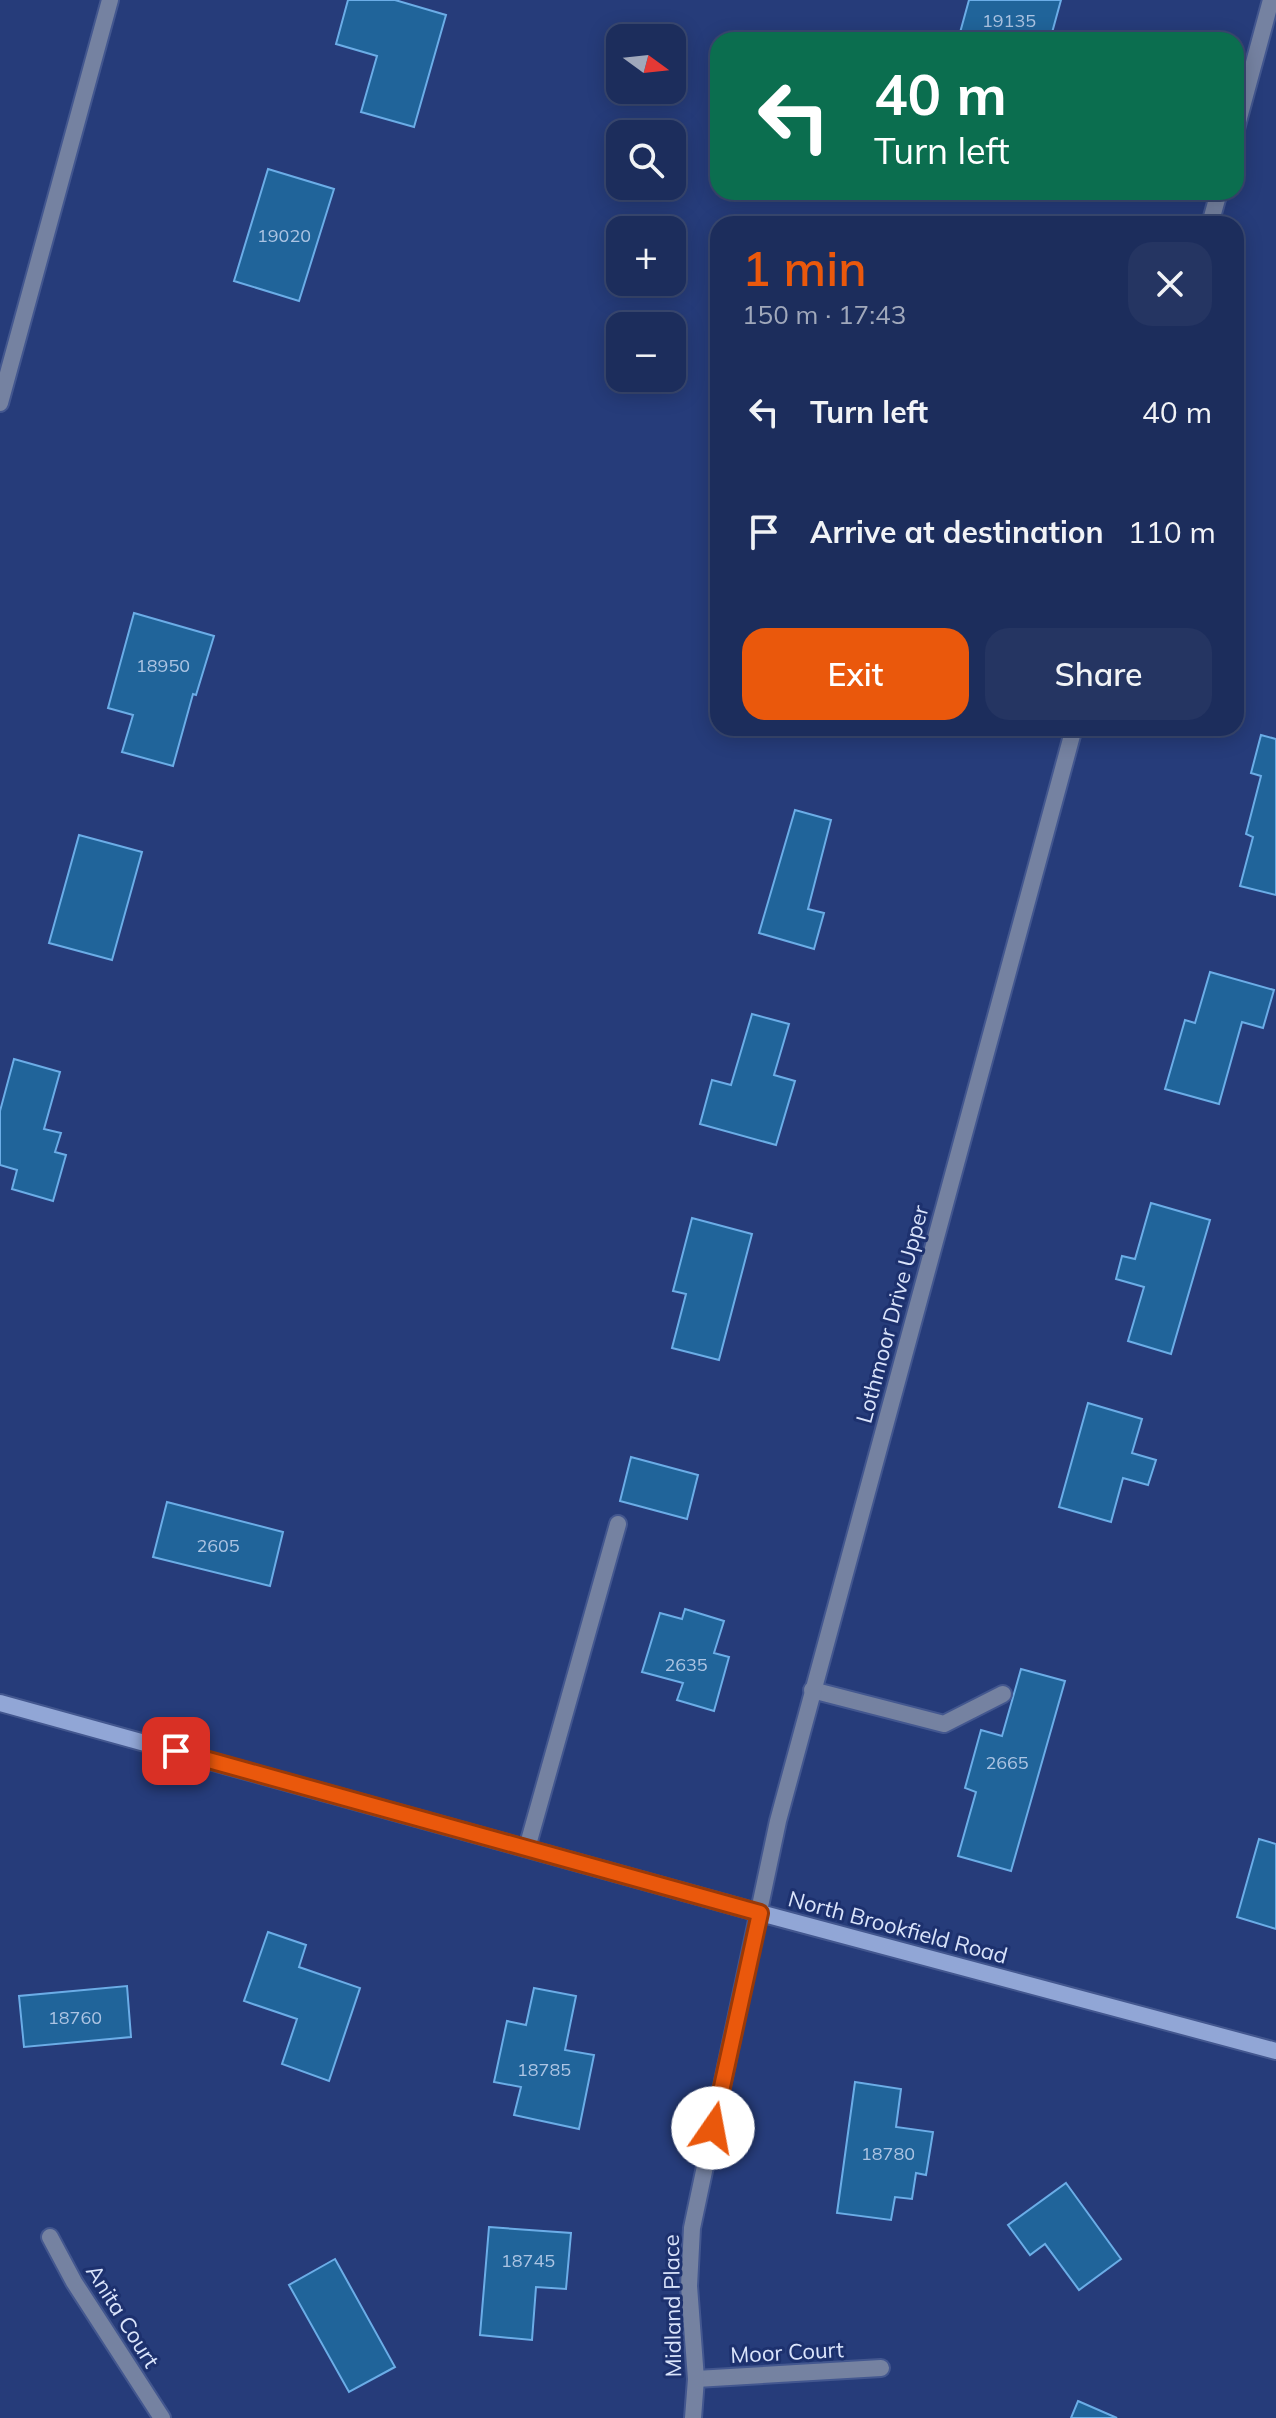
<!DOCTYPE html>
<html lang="en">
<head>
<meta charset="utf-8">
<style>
  :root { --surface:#1c2d5c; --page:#253562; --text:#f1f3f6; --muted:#a0a8bb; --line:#3a4972; --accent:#ea580c }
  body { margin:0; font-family:Mulish,sans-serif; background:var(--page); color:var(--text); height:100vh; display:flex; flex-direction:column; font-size:30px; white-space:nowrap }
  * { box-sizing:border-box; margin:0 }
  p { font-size:26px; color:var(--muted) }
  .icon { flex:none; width:44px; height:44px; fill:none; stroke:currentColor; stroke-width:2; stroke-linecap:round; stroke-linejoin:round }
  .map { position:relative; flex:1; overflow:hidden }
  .sheet { position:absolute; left:710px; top:216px; width:534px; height:520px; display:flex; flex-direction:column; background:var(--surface); border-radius:24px; box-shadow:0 4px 20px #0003,0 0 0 2px var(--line) }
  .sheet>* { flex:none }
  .guide { position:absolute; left:710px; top:32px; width:534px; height:168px; border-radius:24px; box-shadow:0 4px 20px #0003,0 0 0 2px var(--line); background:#0b6e4f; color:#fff; overflow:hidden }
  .needle { width:52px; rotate:105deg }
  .buttons { position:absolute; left:606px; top:24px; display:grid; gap:16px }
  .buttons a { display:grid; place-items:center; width:80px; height:80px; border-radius:16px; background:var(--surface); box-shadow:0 4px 20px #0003,0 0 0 2px var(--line); font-size:40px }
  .pin { position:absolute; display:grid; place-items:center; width:68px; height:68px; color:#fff; margin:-34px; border-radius:16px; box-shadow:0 4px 12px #0006 }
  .me { position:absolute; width:88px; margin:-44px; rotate:12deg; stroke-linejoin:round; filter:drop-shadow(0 0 6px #0008) }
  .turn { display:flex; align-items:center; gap:28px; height:168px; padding:0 32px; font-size:36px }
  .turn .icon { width:104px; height:104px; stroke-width:2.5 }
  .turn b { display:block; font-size:56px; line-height:68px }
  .round { display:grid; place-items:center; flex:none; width:84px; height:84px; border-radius:24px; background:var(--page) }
  .summary { display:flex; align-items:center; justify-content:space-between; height:136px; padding:0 32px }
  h1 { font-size:48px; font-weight:600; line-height:60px; color:var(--accent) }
  .action { display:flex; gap:16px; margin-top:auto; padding:16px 32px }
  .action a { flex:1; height:92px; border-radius:24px; background:var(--accent); color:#fff; font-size:32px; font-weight:600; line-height:92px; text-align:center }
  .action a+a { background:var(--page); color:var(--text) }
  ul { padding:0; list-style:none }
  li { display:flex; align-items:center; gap:24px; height:120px; padding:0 32px }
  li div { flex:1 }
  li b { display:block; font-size:30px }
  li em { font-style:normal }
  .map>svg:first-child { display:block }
</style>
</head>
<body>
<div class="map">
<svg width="1276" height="2418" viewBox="0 0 1276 2418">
  <rect width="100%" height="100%" fill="#263c7a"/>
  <!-- building -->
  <g fill="#20649a" stroke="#6bade7" stroke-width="2">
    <polygon points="348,0 395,0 446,15 414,127 361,112 377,56 336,44"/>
    <polygon points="969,0 1061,0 1050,40 958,40"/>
    <polygon points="268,169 334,189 299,301 234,281"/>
    <polygon points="134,613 214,636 196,695 193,694 173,766 122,752 133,715 108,708"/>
    <polygon points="1261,735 1276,739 1276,895 1240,886 1253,837 1246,834 1261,776 1251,773"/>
    <polygon points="795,810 831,820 808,909 824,913 814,949 759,933"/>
    <polygon points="79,835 142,852 112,960 49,943"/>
    <polygon points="1210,972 1274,990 1263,1028 1242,1022 1219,1104 1165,1089 1185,1020 1195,1023"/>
    <polygon points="752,1014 789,1024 774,1075 795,1081 776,1145 700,1124 712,1080 731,1085"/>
    <polygon points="14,1059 60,1072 44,1129 61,1133 55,1152 66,1155 53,1201 12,1189 17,1170 0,1165 0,1111"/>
    <polygon points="1151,1203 1210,1220 1171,1354 1128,1341 1144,1287 1116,1279 1122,1256 1135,1259"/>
    <polygon points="692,1218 752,1234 719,1360 672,1348 686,1294 673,1291"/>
    <polygon points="1088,1403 1142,1419 1132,1453 1156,1460 1148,1485 1123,1478 1111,1522 1059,1507"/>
    <polygon points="631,1457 698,1475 687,1519 620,1501"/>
    <polygon points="167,1502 283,1532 270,1586 153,1557"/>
    <polygon points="685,1609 724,1621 714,1653 729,1657 714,1711 677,1700 683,1683 642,1672 660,1613 682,1619"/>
    <polygon points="1021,1669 1065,1681 1011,1871 958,1856 976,1792 965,1788 981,1730 1002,1736"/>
    <polygon points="1259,1839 1276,1844 1276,1929 1237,1917"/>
    <polygon points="268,1932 306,1945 299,1967 360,1988 329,2081 282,2064 297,2019 244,2001"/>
    <polygon points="127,1986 131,2037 24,2047 19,1996"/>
    <polygon points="534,1988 576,1996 565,2050 594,2055 579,2129 514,2115 521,2087 494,2082 507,2021 526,2025"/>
    <polygon points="855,2082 901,2089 896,2127 933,2132 926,2175 916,2173 912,2199 895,2197 891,2220 837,2213"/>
    <polygon points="1066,2183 1121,2259 1079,2290 1045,2244 1030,2255 1008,2225"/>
    <polygon points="489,2227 571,2233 566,2289 536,2287 532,2340 480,2335"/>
    <polygon points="335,2259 395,2367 349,2392 289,2285"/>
    <polygon points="1078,2401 1117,2418 1071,2418"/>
  </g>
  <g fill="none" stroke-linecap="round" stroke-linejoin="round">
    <defs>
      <g id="lane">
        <polyline points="812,1690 944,1724 1003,1694"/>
        <polyline points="527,1848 618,1524"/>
      </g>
      <g id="street">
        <polyline points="1236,129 1271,0"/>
        <polyline points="1210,224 1219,192"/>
        <polyline points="0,403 110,0"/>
        <polyline points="50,2237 74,2282 162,2418"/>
        <polyline points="696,2379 881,2368"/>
        <polyline points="693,2418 696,2379 689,2286 692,2228 778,1821 1074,728"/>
      </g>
      <polyline id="secondary" points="0,1703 760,1913 1276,2051"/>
    </defs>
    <!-- lane casing -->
    <use href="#lane" stroke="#43578f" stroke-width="20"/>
    <!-- street casing -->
    <use href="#street" stroke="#43578f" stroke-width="20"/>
    <!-- secondary casing -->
    <use href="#secondary" stroke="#43578f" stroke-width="20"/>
    <!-- lane -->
    <use href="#lane" stroke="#7582a1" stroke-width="16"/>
    <!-- street -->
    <use href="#street" stroke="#7582a1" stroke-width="16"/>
    <!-- secondary -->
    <use href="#secondary" stroke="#91a6d6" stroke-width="16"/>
  </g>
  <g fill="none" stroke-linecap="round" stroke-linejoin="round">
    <defs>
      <polyline id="route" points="176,1751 760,1913 713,2128"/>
    </defs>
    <!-- route casing -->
    <use href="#route" stroke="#983908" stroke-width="20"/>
    <!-- route -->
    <use href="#route" stroke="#ea580c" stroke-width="14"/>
  </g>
  <g text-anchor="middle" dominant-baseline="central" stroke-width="6" stroke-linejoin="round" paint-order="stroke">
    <!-- number labels -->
    <g font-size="18" fill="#acc4e3">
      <text x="1009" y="20">19135</text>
      <text x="284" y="235">19020</text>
      <text x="163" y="665">18950</text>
      <text x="218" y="1545">2605</text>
      <text x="686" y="1664">2635</text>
      <text x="1007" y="1762">2665</text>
      <text x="75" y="2017">18760</text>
      <text x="544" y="2069">18785</text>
      <text x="888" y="2153">18780</text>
      <text x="528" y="2260">18745</text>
    </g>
    <!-- street labels -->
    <g font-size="22" fill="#dae4fb" stroke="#1d316e">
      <text transform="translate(892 1314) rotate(-75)">Lothmoor Drive Upper</text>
      <text transform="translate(898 1927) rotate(15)">North Brookfield Road</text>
      <text transform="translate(672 2306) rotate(-91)">Midland Place</text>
      <text transform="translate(123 2316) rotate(58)">Anita Court</text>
      <text transform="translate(787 2352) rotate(-3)">Moor Court</text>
    </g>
  </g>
</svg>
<div class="buttons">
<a><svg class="needle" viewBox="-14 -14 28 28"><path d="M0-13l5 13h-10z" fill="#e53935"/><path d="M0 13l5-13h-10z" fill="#a0a8bb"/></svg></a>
<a><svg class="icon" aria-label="search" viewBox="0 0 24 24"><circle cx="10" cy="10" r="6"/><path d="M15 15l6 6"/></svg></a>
<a>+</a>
<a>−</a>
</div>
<div class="pin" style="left:176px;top:1751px;background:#d93025"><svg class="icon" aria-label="arrive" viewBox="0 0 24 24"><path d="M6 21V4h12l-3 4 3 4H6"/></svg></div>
<svg class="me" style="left:713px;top:2128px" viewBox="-20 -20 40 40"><circle r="19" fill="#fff"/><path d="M0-13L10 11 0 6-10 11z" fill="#ea580c"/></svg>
<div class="guide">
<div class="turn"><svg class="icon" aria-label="left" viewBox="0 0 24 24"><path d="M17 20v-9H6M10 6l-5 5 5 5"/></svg><div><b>40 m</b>Turn left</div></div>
</div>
<section class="sheet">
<div class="summary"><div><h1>1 min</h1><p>150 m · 17:43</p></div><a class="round"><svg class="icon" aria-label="close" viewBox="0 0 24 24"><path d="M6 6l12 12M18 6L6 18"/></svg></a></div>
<ul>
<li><svg class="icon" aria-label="left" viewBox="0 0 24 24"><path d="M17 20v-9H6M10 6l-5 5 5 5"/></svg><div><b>Turn left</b></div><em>40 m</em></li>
<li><svg class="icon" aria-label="arrive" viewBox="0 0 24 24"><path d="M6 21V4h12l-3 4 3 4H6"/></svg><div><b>Arrive at destination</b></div><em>110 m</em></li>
</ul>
<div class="action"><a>Exit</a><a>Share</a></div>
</section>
</div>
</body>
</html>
